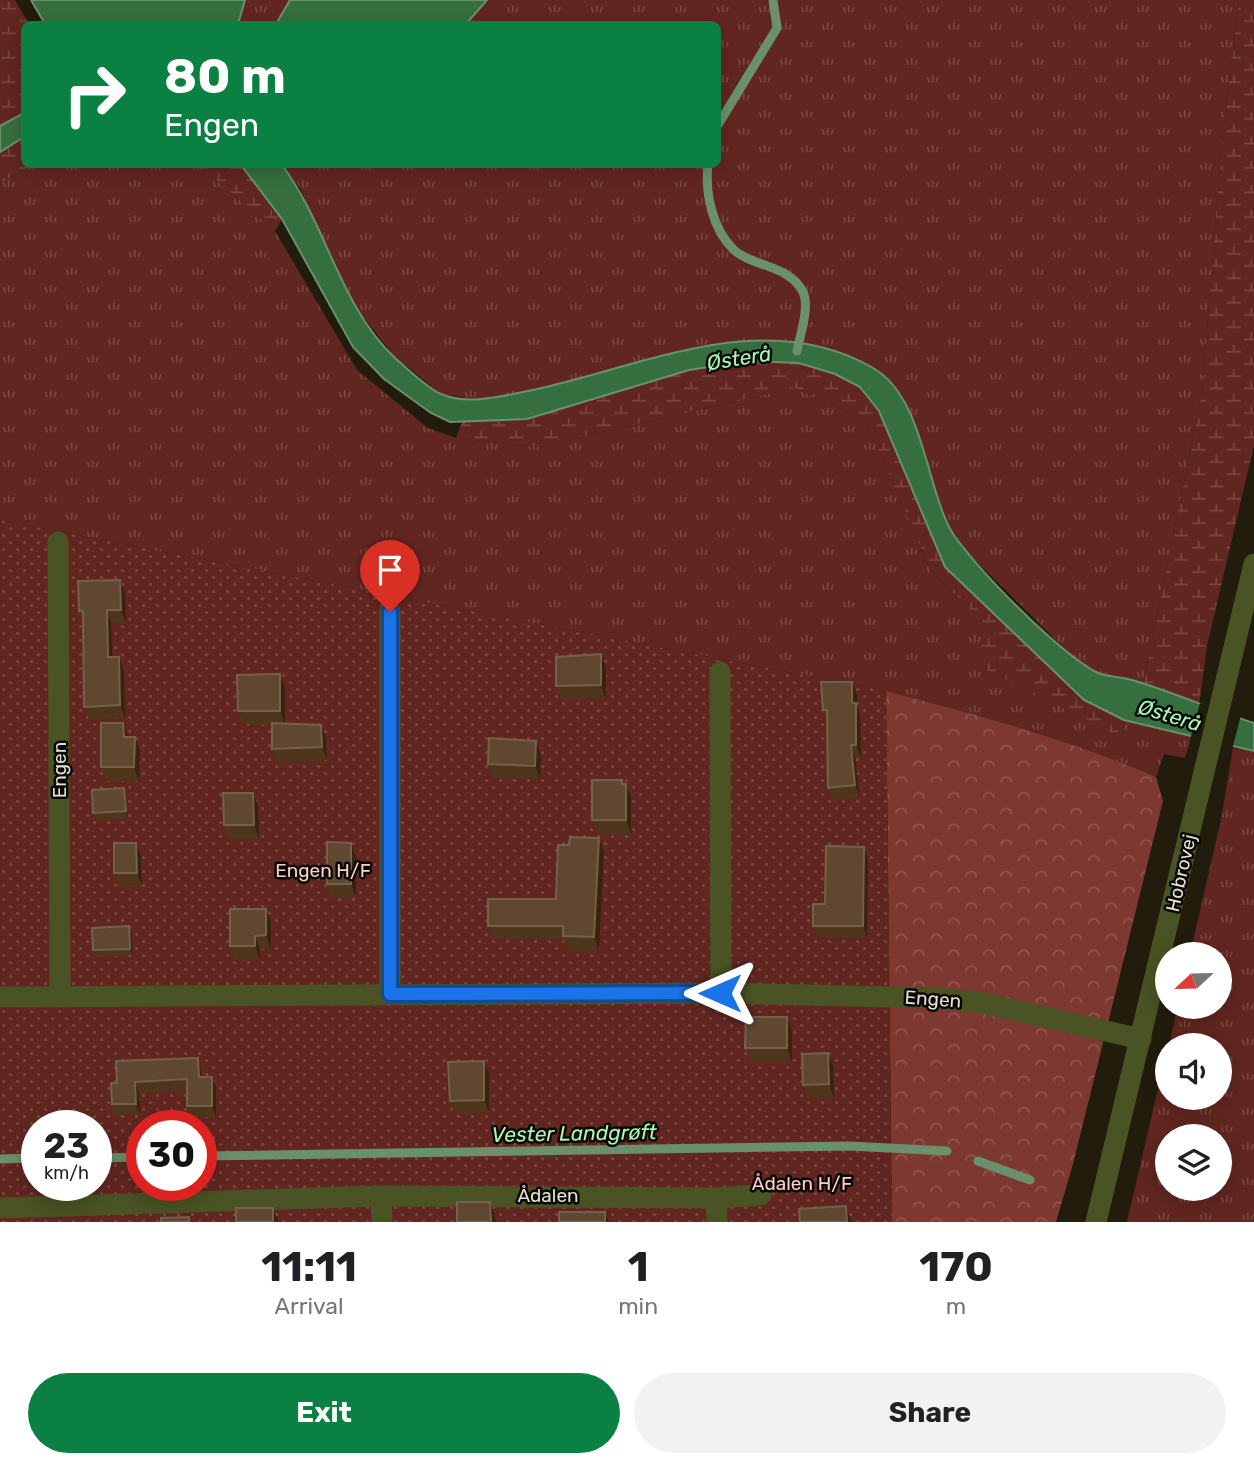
<!DOCTYPE html>
<html lang="en">
<head>
<meta charset="utf-8">
<style>
  :root { --surface:#fff; --page:#f2f2f2; --text:#202124; --muted:#757577; --accent:#0b8043 }
  body { margin:0; font-family:Rubik,sans-serif; background:var(--page); color:var(--text); height:100vh; display:flex; flex-direction:column; font-size:26px; white-space:nowrap }
  * { box-sizing:border-box; margin:0 }
  p { font-size:23px; color:var(--muted) }
  .icon { flex:none; width:38px; height:38px; fill:none; stroke:currentColor; stroke-width:2; stroke-linecap:round; stroke-linejoin:round }
  .map { position:relative; height:1222px; overflow:hidden }
  .details { display:flex; flex-direction:column; background:var(--surface); flex:1 }
  .details>* { flex:none }
  .guide { position:absolute; left:21px; top:21px; width:700px; height:147px; border-radius:10px; box-shadow:0 4px 18px #0003; background:#0b8043; color:#fff; overflow:hidden }
  .needle { width:46px; rotate:248deg }
  .tools { position:absolute; left:1155px; top:942px; display:grid; gap:14px }
  .tools a { display:grid; place-items:center; width:77px; height:77px; border-radius:50%; background:var(--surface); box-shadow:0 4px 18px #0003; font-size:35px }
  .speed { position:absolute; left:21px; top:1110px; display:flex; gap:14px; font-size:35px; font-weight:700; text-align:center }
  .speed>* { display:grid; place-content:center; width:91px; height:91px; border-radius:50%; background:var(--surface); box-shadow:0 4px 18px #0003; line-height:1 }
  .speed small { font-size:18px; font-weight:400 }
  .speed .limit { border:10px solid #d22; background:#fff; color:#111 }
  .pin { position:absolute; display:grid; place-items:center; width:60px; height:60px; color:#fff; margin:-72px -30px; border-radius:50% 50% 50% 0; rotate:-45deg; box-shadow:0 0 7px #0007 }
  .pin .icon { rotate:45deg }
  .me { position:absolute; width:77px; margin:-38px; rotate:270deg; stroke-linejoin:round; filter:drop-shadow(0 0 5px #0008) }
  .turn { display:flex; align-items:center; gap:24px; height:147px; padding:0 28px; font-size:32px }
  .turn .icon { width:91px; height:91px; stroke-width:2.5 }
  .turn b { display:block; font-size:49px; line-height:60px }
  .eta { display:flex; justify-content:space-evenly; align-items:center; height:119px; text-align:center }
  .eta b { font-size:42px; font-weight:700; line-height:49px }
  .action { display:flex; gap:14px; margin-top:auto; padding:14px 28px }
  .action a { flex:1; height:80px; border-radius:42px; background:var(--accent); color:#fff; font-size:28px; font-weight:700; line-height:80px; text-align:center }
  .action a+a { background:var(--page); color:var(--text) }
  .map>svg:first-child { display:block }
</style>
</head>
<body>
<div class="map">
<svg width="1254" height="1222" viewBox="0 0 1254 1222">
  <defs>
    <pattern id="grass-tufts" width="24" height="20" patternUnits="userSpaceOnUse" patternTransform="scale(1.75)"><rect width="24" height="20" fill="#622620"/><path d="M3 7l-1-3M5 7V3M7 7l1-3M15 17l-1-3M17 17v-4M19 17l1-3" fill="none" stroke="#784540"/></pattern>
    <pattern id="forest-crowns" width="20" height="18" patternUnits="userSpaceOnUse" patternTransform="scale(1.75)"><rect width="20" height="18" fill="#7d3931"/><path d="M2 6a3 3 0 1 1 6 0M12 15a3 3 0 1 1 6 0" fill="none" stroke="#8f554e"/></pattern>
    <pattern id="wetland-marsh" width="20" height="14" patternUnits="userSpaceOnUse" patternTransform="scale(1.75)"><rect width="20" height="14" fill="#622620"/><path d="M1 5h8M5 5V1M11 12h8M15 12V8" fill="none" stroke="#784540"/></pattern>
    <pattern id="garden-dots" width="8" height="8" patternUnits="userSpaceOnUse" patternTransform="scale(1.75)"><rect width="8" height="8" fill="#622620"/><path d="M2 2h.1M6 6h.1" fill="none" stroke="#784540" stroke-width="1.8" stroke-linecap="round"/></pattern>
  </defs>
  <rect width="100%" height="100%" fill="#221c0c"/>
  <!-- grass -->
  <g fill="url(#grass-tufts)" fill-rule="evenodd">
    <polygon points="245,0 290,0 276,24 238,24"/>
    <polygon points="487,0 1239,0 1222,141 1202,393 1143,685 1099,674 1073,657 972,557 949,527 902,394 704,345 542,388 481,400 441,394 394,356 350,300 300,188 282,165 718,164 718,24 466,24"/>
    <path d="M34 165H199L275 231 357 370 428 428 456 438 537 447 794 388 865 419 931 571 983 622 1122 738 1124 720 1191 737 1185 758 1164 754 1156 777C1069 739 978 715 886 691L0 520V183Z"/>
    <path d="M1233 748 1254 751V1222H1127L1167 1050V1097H1220V1045H1169L1178 1006H1220V954H1190L1221 820ZM1167 1136H1220V1188H1167Z"/>
  </g>
  <!-- forest -->
  <path fill="url(#forest-crowns)" d="M886 691C978 715 1069 739 1156 777L1163 801 1073 1164 1056 1222H892Z"/>
  <!-- wetland -->
  <g fill="url(#wetland-marsh)">
    <polygon points="0,0 15,0 29,24 24,24 24,113 0,126"/>
    <polygon points="1239,0 1254,0 1254,445 1207,646 1199,706 1143,685 1202,393 1222,141"/>
    <polygon points="24,137 24,164 34,165 0,183 0,152"/>
    <polygon points="199,165 241,165 282,219 275,231"/>
    <polygon points="748,361 799,363 835,374 860,387 879,411 945,567 1084,700 1124,720 1122,738 980,666 983,622 931,571 865,419 794,388 537,447 456,438 462,422 527,419 689,370"/>
  </g>
  <!-- garden -->
  <path fill="url(#garden-dots)" fill-rule="evenodd" d="M0 520 886 691 892 1222H0ZM37 1125H96V1185H37ZM142 1125H201V1185H142Z"/>
  <!-- water -->
  <g fill="#366f3f" stroke="#6a916c" stroke-width="2">
    <polygon points="31,0 245,0 238,24 45,24"/>
    <polygon points="290,0 487,0 466,24 276,24"/>
    <polygon points="24,113 24,137 0,152 0,126"/>
    <path d="M241 165H282C327 225 339 305 395 358 408 369 426 387 441 394 466 405 498 397 523 392 636 370 763 303 873 368 922 396 925 479 949 527 966 559 1067 662 1101 674 1111 677 1122 677 1132 680 1173 692 1213 710 1254 723V751L1124 720 1084 700 945 567 879 411 860 387 835 374 799 363 748 361 689 370 527 419 450 422 431 413 384 379 353 347 282 219Z"/>
  </g>
  <!-- pier -->
  <polygon fill="#221c0c" points="1200,703 1241,715 1232,750 1190,740"/>
  <g fill="none" stroke-linecap="round" stroke-linejoin="round">
    <!-- stream -->
    <g stroke="#6a916c" stroke-width="9">
      <polyline points="718,125 777,28 773,0"/>
      <path d="M708 164C705 193 712 229 734 250 753 267 790 265 803 292 810 307 800 335 797 351"/>
      <polyline points="201,1156 850,1146 947,1151"/>
      <polyline points="96,1158 142,1157"/>
      <polyline points="0,1159 37,1158"/>
      <polyline points="978,1161 1030,1180"/>
    </g>
    <!-- minor -->
    <g stroke="#4a5323" stroke-width="21">
      <polyline points="58,542 60,997"/>
      <polyline points="390,612 390,994"/>
      <polyline points="721,993 937,998 983,1003 1141,1039"/>
      <polyline points="0,997 721,993 720,672"/>
      <polyline points="381,1196 382,1222"/>
      <polyline points="716,1198 717,1222"/>
      <polyline points="0,1208 381,1196 716,1198 761,1195"/>
      <polyline points="1096,1222 1254,564"/>
    </g>
  </g>
  <!-- wall -->
  <g fill="#50351d">
    <polygon points="120,580 125,593 126,623 111,623 112,657 119,657 124,670 125,718 89,720 84,707 83,623 79,611"/>
    <polygon points="601,654 606,668 606,699 561,700 556,686"/>
    <polygon points="285,688 285,723 321,725 326,738 327,760 277,763 272,749 272,725 243,724 238,711"/>
    <polygon points="857,695 857,706 860,716 861,758 855,758 860,798 833,801 828,788 827,721 823,710"/>
    <polygon points="123,723 128,737 140,750 139,781 106,781 101,767"/>
    <polygon points="541,755 540,779 493,778 488,764"/>
    <polygon points="622,780 623,784 626,784 631,797 631,834 597,834 592,820"/>
    <polygon points="124,788 126,795 128,818 96,820 93,813"/>
    <polygon points="253,793 258,806 259,839 229,839 224,825"/>
    <polygon points="604,851 599,951 568,950 564,939 493,939 488,926 556,899"/>
    <polygon points="141,856 142,886 119,887 114,873"/>
    <polygon points="356,857 356,898 332,898 327,884"/>
    <polygon points="868,858 867,937 817,937 813,926 825,904"/>
    <polygon points="266,909 271,922 271,949 260,949 260,960 235,960 230,946"/>
    <polygon points="129,926 131,933 133,955 95,957 93,950"/>
    <polygon points="787,1017 792,1031 792,1062 750,1062 745,1048"/>
    <polygon points="828,1053 833,1067 834,1098 808,1098 803,1085"/>
    <polygon points="484,1061 489,1074 489,1113 455,1114 450,1101"/>
    <polygon points="201,1068 202,1077 212,1077 216,1087 216,1117 191,1117 187,1106 187,1090 139,1093 140,1114 115,1115 112,1104 111,1083"/>
  </g>
  <!-- shaded-wall -->
  <g fill="#37230e">
    <polygon points="120,580 125,593 126,623 121,610"/>
    <polygon points="107,610 111,623 113,670 108,657"/>
    <polygon points="601,654 606,668 606,699 601,685"/>
    <polygon points="119,657 124,670 125,718 120,705"/>
    <polygon points="280,674 285,688 285,725 280,711"/>
    <polygon points="852,682 857,695 857,706 860,716 861,758 856,745 852,703"/>
    <polygon points="123,723 128,737 124,737"/>
    <polygon points="321,725 326,738 327,760 322,747"/>
    <polygon points="135,737 140,750 139,781 134,767"/>
    <polygon points="536,741 541,755 540,779 535,766"/>
    <polygon points="851,745 855,758 860,798 855,785"/>
    <polygon points="622,780 626,792 626,784 631,797 631,834 626,820"/>
    <polygon points="124,788 126,795 128,818 126,811"/>
    <polygon points="253,793 258,806 259,839 254,825"/>
    <polygon points="599,838 604,851 599,951 594,937"/>
    <polygon points="136,843 141,856 142,886 137,873"/>
    <polygon points="351,843 356,857 356,898 351,884"/>
    <polygon points="864,847 868,858 867,937 863,926"/>
    <polygon points="266,909 271,922 271,949 266,935"/>
    <polygon points="129,926 131,933 133,955 130,949"/>
    <polygon points="255,936 260,949 260,960 255,946"/>
    <polygon points="787,1017 792,1031 792,1062 787,1048"/>
    <polygon points="828,1053 833,1067 834,1098 829,1084"/>
    <polygon points="198,1058 201,1068 202,1087 199,1077"/>
    <polygon points="484,1061 489,1074 489,1113 484,1100"/>
    <polygon points="212,1077 216,1087 216,1117 212,1106"/>
    <polygon points="135,1082 139,1093 140,1114 136,1104"/>
    <polygon points="490,1202 495,1216 496,1222 491,1222"/>
    <polygon points="846,1206 851,1220 851,1222 847,1222"/>
    <polygon points="273,1208 278,1221 278,1222 273,1222"/>
    <polygon points="605,1212 609,1222 605,1222"/>
  </g>
  <!-- building -->
  <g fill="#604731" stroke="#75604b" stroke-width="2">
    <polygon points="120,580 121,610 107,610 108,657 119,657 120,705 84,707 83,611 79,611 78,581"/>
    <polygon points="601,654 601,685 556,686 556,657"/>
    <polygon points="280,674 280,711 238,711 237,675"/>
    <polygon points="821,682 852,682 852,703 856,703 856,745 851,745 855,785 828,788 827,710 823,710"/>
    <polygon points="101,723 123,723 124,737 135,737 134,767 101,767"/>
    <polygon points="272,723 321,725 322,747 272,749"/>
    <polygon points="489,738 536,741 535,766 488,764"/>
    <polygon points="592,780 622,780 622,784 626,784 626,820 592,820"/>
    <polygon points="124,788 126,811 93,813 92,790"/>
    <polygon points="223,793 253,793 254,825 224,825"/>
    <polygon points="570,837 599,838 594,937 563,936 563,926 488,926 488,899 556,899 558,845 569,845"/>
    <polygon points="327,842 351,843 351,884 327,884"/>
    <polygon points="114,843 136,843 137,873 114,873"/>
    <polygon points="826,846 864,847 863,926 813,926 813,904 825,904"/>
    <polygon points="230,909 266,909 266,935 255,936 255,946 230,946"/>
    <polygon points="129,926 130,949 93,950 92,928"/>
    <polygon points="746,1017 787,1017 787,1048 745,1048"/>
    <polygon points="828,1053 829,1084 803,1085 802,1054"/>
    <polygon points="198,1058 199,1077 212,1077 212,1106 187,1106 187,1079 135,1082 136,1104 112,1104 111,1083 117,1083 116,1061"/>
    <polygon points="484,1061 484,1100 450,1101 448,1062"/>
    <polygon points="457,1202 490,1202 491,1222 457,1222"/>
    <polygon points="846,1206 847,1222 800,1222 799,1209"/>
    <rect x="236" y="1208" width="37" height="14"/>
    <rect x="559" y="1212" width="46" height="10"/>
    <polygon points="189,1217 189,1222 161,1222 161,1218"/>
  </g>
  <g fill="none" stroke-linecap="round" stroke-linejoin="round">
    <defs>
      <polyline id="route" points="390,612 390,994 720,993"/>
    </defs>
    <!-- route casing -->
    <use href="#route" stroke="#114b97" stroke-width="18"/>
    <!-- route -->
    <use href="#route" stroke="#1a73e8" stroke-width="12"/>
  </g>
  <g text-anchor="middle" dominant-baseline="central" stroke-width="5" stroke-linejoin="round" paint-order="stroke">
    <!-- street labels -->
    <g font-size="19" fill="#e5e1d6" stroke="#090703">
      <text transform="translate(59 770) rotate(-90)">Engen</text>
      <text transform="translate(1181 873) rotate(-77)">Hobrovej</text>
      <text transform="translate(933 999) rotate(4)">Engen</text>
      <text x="548" y="1195">Ådalen</text>
    </g>
    <!-- park labels -->
    <g font-size="19" fill="#fcd0c9" stroke="#090703">
      <text x="323" y="870">Engen H/F</text>
      <text x="802" y="1183">Ådalen H/F</text>
    </g>
    <!-- water labels -->
    <g font-size="21" font-style="italic" fill="#a8f9b1" stroke="#090703">
      <text transform="translate(739 358) rotate(-9)">Østerå</text>
      <text transform="translate(1170 715) rotate(17)">Østerå</text>
      <text transform="translate(574 1133) rotate(-1)">Vester Landgrøft</text>
    </g>
  </g>
</svg>
<div class="tools">
<a><svg class="needle" viewBox="-14 -14 28 28"><path d="M0-13l5 13h-10z" fill="#e53935"/><path d="M0 13l5-13h-10z" fill="#757577"/></svg></a>
<a><svg class="icon" aria-label="sound" viewBox="0 0 24 24"><path d="M4 9h4l5-4v14l-5-4H4zM17 9q2 3 0 6"/></svg></a>
<a><svg class="icon" aria-label="layers" viewBox="0 0 24 24"><path d="M12 4l9 5-9 5-9-5zM3 14l9 5 9-5"/></svg></a>
</div>
<div class="speed"><div>23<small>km/h</small></div><div class="limit">30</div></div>
<div class="pin" style="left:390px;top:612px;background:#d93025"><svg class="icon" aria-label="arrive" viewBox="0 0 24 24"><path d="M6 21V4h12l-3 4 3 4H6"/></svg></div>
<svg class="me" style="left:720px;top:993px" viewBox="-20 -20 40 40"><path d="M0-17L14 15 0 8-14 15z" fill="#1a73e8" stroke="#fff" stroke-width="4"/></svg>
<div class="guide">
<div class="turn"><svg class="icon" aria-label="right" viewBox="0 0 24 24"><path d="M7 20v-9h11M14 6l5 5-5 5"/></svg><div><b>80 m</b>Engen</div></div>
</div>
</div>
<section class="details">
<div class="eta">
<div><b>11:11</b><p>Arrival</p></div>
<div><b>1</b><p>min</p></div>
<div><b>170</b><p>m</p></div>
</div>
<div class="action"><a>Exit</a><a>Share</a></div>
</section>
</body>
</html>
